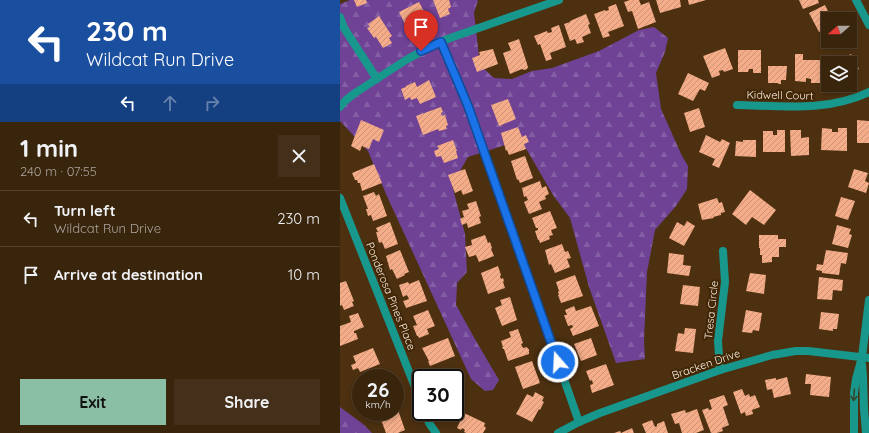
<!DOCTYPE html>
<html lang="en">
<head>
<meta charset="utf-8">
<style>
  :root { --surface:#39240c; --page:#44301a; --text:#f1f3f6; --muted:#aba49d; --line:#53412d; --accent:#8abfa5 }
  body { margin:0; font-family:Quicksand,sans-serif; background:var(--page); color:var(--text); height:100vh; display:flex; flex-direction:column; font-size:15px; white-space:nowrap }
  * { box-sizing:border-box; margin:0 }
  p { font-size:13px; color:var(--muted) }
  .icon { flex:none; width:22px; height:22px; fill:none; stroke:currentColor; stroke-width:2; stroke-linecap:round; stroke-linejoin:round }
  .map { position:relative; flex:1; overflow:hidden }
  .details { display:flex; flex-direction:column; background:var(--surface); width:340px }
  .details>* { flex:none }
  .top-card { background:#1a4fa0; color:#fff; overflow:hidden }
  .needle { width:26px; rotate:250deg }
  .tools { position:absolute; left:481px; top:12px; display:grid; gap:8px }
  .tools a { display:grid; place-items:center; width:36px; height:36px; border-radius:0px; background:var(--surface); box-shadow:0 2px 6px #0003,0 0 0 1px var(--line); font-size:20px }
  .speed { position:absolute; left:12px; top:369px; display:flex; gap:8px; font-size:20px; font-weight:700; text-align:center }
  .speed>* { display:grid; place-content:center; width:52px; height:52px; border-radius:50%; background:var(--surface); box-shadow:0 2px 6px #0003,0 0 0 1px var(--line); line-height:1 }
  .speed small { font-size:10px; font-weight:400 }
  .speed .limit { border:2px solid #111; border-radius:6px; background:#fff; color:#111 }
  .pin { position:absolute; display:grid; place-items:center; width:34px; height:34px; color:#fff; margin:-41px -17px; border-radius:50% 50% 50% 0; rotate:-45deg; box-shadow:0 0 4px #0007 }
  .pin .icon { rotate:45deg }
  .me { position:absolute; width:44px; margin:-22px; rotate:341deg; stroke-linejoin:round; filter:drop-shadow(0 0 3px #0008) }
  .turn { display:flex; align-items:center; gap:14px; height:84px; padding:0 20px; font-size:18px }
  .turn .icon { width:52px; height:52px; stroke-width:2.5 }
  .turn b { display:block; font-size:28px; line-height:34px }
  .lanes { display:flex; align-items:center; height:38px; padding:0 20px; background:#0003; justify-content:center; gap:20px; direction:ltr }
  .lanes .off { opacity:.35 }
  .round { display:grid; place-items:center; flex:none; width:42px; height:42px; border-radius:0px; background:var(--page) }
  .summary { display:flex; align-items:center; justify-content:space-between; height:68px; padding:0 20px }
  h1 { font-size:24px; font-weight:700; line-height:30px }
  .primary-button { display:flex; gap:8px; margin-top:auto; padding:8px 20px }
  .primary-button a { flex:1; height:46px; border-radius:0px; background:var(--accent); color:#111; font-size:16px; font-weight:700; line-height:46px; text-align:center }
  .primary-button a+a { background:var(--page); color:var(--text) }
  ul { padding:0; list-style:none }
  li { display:flex; align-items:center; gap:12px; height:56px; padding:0 20px; border-top:1px solid var(--line) }
  li div { flex:1 }
  li b { display:block; font-size:15px }
  li em { font-style:normal }
  main { display:flex; flex:1; min-height:0 }
  .map>svg:first-child { display:block }
</style>
</head>
<body>
<main>
<section class="details">
<div class="top-card">
<div class="turn"><svg class="icon" aria-label="left" viewBox="0 0 24 24"><path d="M17 20v-9H6M10 6l-5 5 5 5"/></svg><div><b>230 m</b>Wildcat Run Drive</div></div>
<div class="lanes"><svg class="icon" aria-label="left" viewBox="0 0 24 24"><path d="M17 20v-9H6M10 6l-5 5 5 5"/></svg><svg class="icon off" aria-label="ahead" viewBox="0 0 24 24"><path d="M12 20V5M6 11l6-6 6 6"/></svg><svg class="icon off" aria-label="right" viewBox="0 0 24 24"><path d="M7 20v-9h11M14 6l5 5-5 5"/></svg></div>
</div>
<div class="summary"><div><h1>1 min</h1><p>240 m · 07:55</p></div><a class="round"><svg class="icon" aria-label="close" viewBox="0 0 24 24"><path d="M6 6l12 12M18 6L6 18"/></svg></a></div>
<ul>
<li><svg class="icon" aria-label="left" viewBox="0 0 24 24"><path d="M17 20v-9H6M10 6l-5 5 5 5"/></svg><div><b>Turn left</b><p>Wildcat Run Drive</p></div><em>230 m</em></li>
<li><svg class="icon" aria-label="arrive" viewBox="0 0 24 24"><path d="M6 21V4h12l-3 4 3 4H6"/></svg><div><b>Arrive at destination</b></div><em>10 m</em></li>
</ul>
<div class="primary-button"><a>Exit</a><a>Share</a></div>
</section>
<div class="map">
<svg width="529" height="433" viewBox="0 0 529 433">
  <defs>
    <pattern id="forest-firs" width="22" height="20" patternUnits="userSpaceOnUse"><rect width="22" height="20" fill="#6f4295"/><path d="M5 1l3.5 6h-7zM16 11l3.5 6h-7z" fill="#845ea4"/></pattern>
    <pattern id="building-hatch" width="6" height="6" patternUnits="userSpaceOnUse"><rect width="6" height="6" fill="#f5ac88"/><path d="M-1 1l2-2M0 6l6-6M5 7l2-2" fill="none" stroke="#ca9377"/></pattern>
  </defs>
  <rect width="100%" height="100%" fill="#4c3010"/>
  <!-- forest -->
  <g fill="url(#forest-firs)">
    <polygon points="10,0 138,0 134,13 140,65 154,78 172,79 192,71 212,68 259,51 299,30 314,27 328,38 325,52 316,73 321,109 342,156 348,166 347,189 336,206 315,230 307,272 304,340 305,359 276,363 249,287 230,218 213,195 181,140 128,157 112,185 125,234 127,272 117,283 116,305 136,341 159,380 153,390 145,391 131,379 46,194 28,151 0,121 0,4"/>
    <polygon points="0,407 23,424 32,433 0,433"/>
  </g>
  <!-- building -->
  <g fill="url(#building-hatch)">
    <polygon points="14,0 26,0 27,3 17,7"/>
    <polygon points="93,0 109,0 111,7 108,9 110,14 100,18"/>
    <polygon points="290,0 299,0 301,5 309,2 316,22 298,29 292,11 288,12 284,2"/>
    <polygon points="316,0 340,0 341,7 320,13"/>
    <polygon points="348,0 366,0 349,5"/>
    <polygon points="459,0 478,0 479,3 463,9"/>
    <polygon points="79,2 89,21 79,25 78,22 74,23 77,29 69,32 59,12"/>
    <polygon points="276,4 284,26 268,32 270,36 263,38 254,14 265,10 266,11 269,10 268,7"/>
    <polygon points="485,5 490,15 487,16 488,18 488,27 479,32 469,13"/>
    <polygon points="246,14 250,24 248,25 251,33 242,37 244,42 237,44 235,39 230,41 224,24 230,22 230,21"/>
    <polygon points="39,16 52,36 49,38 52,43 43,48 36,37 34,38 27,28 30,27 28,24"/>
    <polygon points="219,25 226,47 210,53 212,59 206,61 200,44 198,45 194,36 207,31 208,33 212,32 211,28"/>
    <polygon points="179,39 188,67 187,69 184,70 182,69 170,74 163,53 171,50 168,43"/>
    <polygon points="385,48 393,69 384,72 383,70 379,71 380,75 372,78 363,56"/>
    <polygon points="153,49 158,64 137,72 132,58 140,55 139,52"/>
    <polygon points="398,50 421,50 421,73 413,73 413,69 409,69 408,72 398,72"/>
    <polygon points="455,54 463,54 463,60 481,60 481,83 471,83 471,79 466,78 466,82 455,81"/>
    <polygon points="511,54 519,69 510,74 510,63 494,63"/>
    <polygon points="428,66 447,66 446,80 441,80 441,84 438,84 438,83 428,83"/>
    <polygon points="348,73 369,83 365,91 360,89 353,101 338,94"/>
    <polygon points="89,80 96,97 80,104 77,98 71,100 70,97 65,100 61,89 66,87 66,86 75,82 77,87"/>
    <polygon points="168,99 176,119 159,126 151,105"/>
    <polygon points="101,107 103,112 101,113 102,116 105,115 108,125 106,126 107,129 99,131 98,129 83,135 76,116"/>
    <polygon points="359,108 365,127 350,132 344,113"/>
    <polygon points="21,120 44,130 39,142 33,139 29,149 22,146 20,151 11,146"/>
    <polygon points="517,120 529,121 529,143 517,143"/>
    <polygon points="178,127 182,137 186,135 189,142 184,144 186,149 169,155 167,150 166,151 161,133"/>
    <polygon points="482,128 492,129 492,132 498,132 498,128 507,128 507,151 481,150"/>
    <polygon points="437,130 445,130 445,152 423,152 423,131 433,131 433,135 437,135"/>
    <polygon points="450,130 461,130 461,138 469,137 469,155 451,156"/>
    <polygon points="366,135 380,142 382,139 390,143 379,168 372,165 375,159 359,152"/>
    <polygon points="113,140 117,151 116,151 118,158 104,163 101,156 96,157 94,151 99,149 97,146"/>
    <polygon points="403,140 416,140 416,157 395,156 396,141 403,142"/>
    <polygon points="185,156 193,178 180,183 178,179 177,180 171,161"/>
    <polygon points="34,164 42,183 22,191 20,183 18,183 17,180 15,180 12,173"/>
    <polygon points="125,169 133,191 123,195 121,190 115,193 108,175"/>
    <polygon points="514,169 528,173 525,181 529,183 526,193 508,187"/>
    <polygon points="200,181 202,188 206,186 209,194 205,196 206,199 199,202 202,209 189,214 184,202 188,200 186,196 184,197 182,188"/>
    <polygon points="410,190 436,210 424,225 412,217 406,225 392,214"/>
    <polygon points="34,192 36,196 39,194 47,216 33,221 31,215 28,216 26,209 28,209 23,196"/>
    <polygon points="501,197 515,201 508,220 495,216"/>
    <polygon points="377,198 379,203 382,202 385,212 381,213 381,215 373,217 374,218 362,220 358,204"/>
    <polygon points="136,201 141,216 139,217 141,223 128,228 127,223 122,225 120,219 124,217 122,211 129,209 127,204"/>
    <polygon points="210,211 217,228 211,230 213,235 209,236 210,239 200,243 199,240 198,240 195,231 198,230 198,228 196,228 192,218"/>
    <polygon points="347,221 355,226 344,246 329,238 337,222 344,226"/>
    <polygon points="50,222 58,244 45,249 42,242 39,243 36,232 38,232 36,228"/>
    <polygon points="497,225 511,229 509,234 512,235 508,248 492,244"/>
    <polygon points="145,235 148,243 150,242 152,248 151,249 154,256 139,262 136,255 129,257 125,247 132,245 131,240"/>
    <polygon points="419,235 438,235 438,239 446,239 446,247 439,247 439,257 432,257 432,262 422,263 422,255 420,255 420,248 419,248"/>
    <polygon points="222,244 225,252 228,251 231,258 227,259 230,267 215,273 211,264 209,265 205,250"/>
    <polygon points="60,250 69,272 64,274 65,275 57,279 52,269 50,270 46,256"/>
    <polygon points="486,250 508,253 506,264 501,263 499,275 482,273 482,271 476,270 477,264 483,265"/>
    <polygon points="329,253 344,255 343,265 351,266 349,276 327,273"/>
    <polygon points="158,266 161,275 160,276 161,279 163,278 164,281 163,282 165,288 148,294 141,273"/>
    <polygon points="410,273 426,275 424,294 406,291"/>
    <polygon points="235,275 243,296 221,303 218,295 219,295 218,292 219,291 216,282"/>
    <polygon points="479,277 503,280 502,291 493,290 492,300 477,299"/>
    <polygon points="79,280 87,301 66,308 63,301 69,299 67,295 63,297 59,285 68,282 69,284"/>
    <polygon points="6,281 14,301 12,302 14,306 4,310 2,305 0,306 0,283"/>
    <polygon points="343,285 360,287 358,306 340,304"/>
    <polygon points="170,297 177,320 162,326 155,308 162,305 160,300"/>
    <polygon points="234,306 236,311 251,306 259,326 233,336 230,329 233,327 232,325 228,326 224,315 227,315 225,310"/>
    <polygon points="88,310 95,326 87,329 89,334 79,338 78,336 77,336 73,326 77,325 73,316"/>
    <polygon points="406,310 422,313 419,331 413,330 412,333 402,332"/>
    <polygon points="481,312 499,314 497,329 493,329 493,331 479,329"/>
    <polygon points="18,313 24,327 14,331 14,333 16,333 18,339 0,346 0,326 11,322 9,316"/>
    <polygon points="345,328 356,329 353,353 335,351 338,333 344,334"/>
    <polygon points="178,329 183,343 181,344 183,348 187,347 188,349 189,349 189,354 168,361 164,349 163,349 162,347 163,347 161,341 171,337 169,332"/>
    <polygon points="108,338 115,356 90,366 88,361 89,361 82,348"/>
    <polygon points="251,338 257,355 241,361 234,344"/>
    <polygon points="33,348 40,364 20,372 18,368 13,370 11,365 16,363 13,356"/>
    <polygon points="192,361 200,383 183,389 175,367"/>
    <polygon points="266,364 274,385 252,393 250,385 253,384 252,380 250,381 246,371"/>
    <polygon points="104,371 105,373 112,371 115,378 97,378 95,375"/>
    <polygon points="466,374 491,377 489,397 470,395 471,384 465,384"/>
    <polygon points="447,377 451,394 434,398 432,389 427,390 425,380 436,378 436,380"/>
    <polygon points="115,378 121,391 115,394"/>
    <polygon points="402,389 405,396 409,394 410,397 415,395 420,407 412,410 413,414 406,416 405,412 401,414 393,392"/>
    <polygon points="195,392 204,397 202,401 204,402 200,410 199,409 192,422 176,414 187,394 193,397"/>
    <polygon points="384,395 388,405 383,407 389,425 382,428 383,431 377,433 371,433 362,410 368,408 369,410 372,409 369,400"/>
    <polygon points="357,409 364,430 356,433 342,433 339,423 335,424 331,414 345,410 346,413"/>
    <polygon points="58,410 65,430 58,433 46,433 40,417 55,412 55,411"/>
    <polygon points="124,413 145,423 144,426 146,428 143,433 126,433 124,432 125,430 122,428 121,430 117,428"/>
    <polygon points="312,420 315,427 317,426 317,424 324,421 328,433 306,433 302,424"/>
    <polygon points="292,428 294,433 274,433 280,431 281,433"/>
  </g>
  <g fill="none" stroke-linecap="round" stroke-linejoin="round">
    <!-- street -->
    <g stroke="#18978d" stroke-width="8">
      <polyline points="516,0 529,25"/>
      <polyline points="0,17 4,28 37,79"/>
      <polyline points="101,41 128,105 239,422"/>
      <path d="M397 105C442 106 487 112 529 92"/>
      <polyline points="0,107 6,100 15,93 66,60 95,44 113,37 219,0"/>
      <polyline points="0,198 81,402"/>
      <polyline points="522,364 523,376 524,409 526,433"/>
      <polyline points="380,370 378,341 385,282 383,251"/>
      <polyline points="85,412 89,423 96,433"/>
      <polyline points="218,433 239,422 260,413 380,370 432,355 456,351 468,351 529,358"/>
      <polyline points="514,433 514,393 516,379 522,357 529,300"/>
    </g>
  </g>
  <!-- one-way arrows -->
  <defs><path id="oneway-shaft" d="M-6 0H5M1.5-3L5.5 0L1.5 3" fill="none" stroke-width="1.6" stroke-linecap="round" stroke-linejoin="round"/></defs>
  <use stroke="#35482e" href="#oneway-shaft" transform="translate(514 395) rotate(94)"/>
  <g fill="none" stroke-linecap="round" stroke-linejoin="round">
    <defs>
      <polyline id="route" points="81,51 101,42 128,106 218,362"/>
    </defs>
    <!-- route casing -->
    <use href="#route" stroke="#114b97" stroke-width="10"/>
    <!-- route -->
    <use href="#route" stroke="#1a73e8" stroke-width="7"/>
  </g>
  <g text-anchor="middle" dominant-baseline="central" stroke-width="4" stroke-linejoin="round" paint-order="stroke">
    <!-- street labels -->
    <g font-size="11" fill="#faeee3" stroke="#412605">
      <text transform="translate(440 95) rotate(1)">Kidwell Court</text>
      <text transform="translate(51 296) rotate(68)">Ponderosa Pines Place</text>
      <text transform="translate(371 310) rotate(-84)">Tresa Circle</text>
      <text transform="translate(366 364) rotate(-19)">Bracken Drive</text>
    </g>
  </g>
</svg>
<div class="tools">
<a><svg class="needle" viewBox="-14 -14 28 28"><path d="M0-13l5 13h-10z" fill="#e53935"/><path d="M0 13l5-13h-10z" fill="#aba49d"/></svg></a>
<a><svg class="icon" aria-label="layers" viewBox="0 0 24 24"><path d="M12 4l9 5-9 5-9-5zM3 14l9 5 9-5"/></svg></a>
</div>
<div class="speed"><div>26<small>km/h</small></div><div class="limit">30</div></div>
<div class="pin" style="left:81px;top:51px;background:#d93025"><svg class="icon" aria-label="arrive" viewBox="0 0 24 24"><path d="M6 21V4h12l-3 4 3 4H6"/></svg></div>
<svg class="me" style="left:218px;top:362px" viewBox="-20 -20 40 40"><circle r="17" fill="#1a73e8" stroke="#fff" stroke-width="3"/><path d="M0-11L8 9 0 5-8 9z" fill="#fff"/></svg>
</div>
</main>
</body>
</html>
